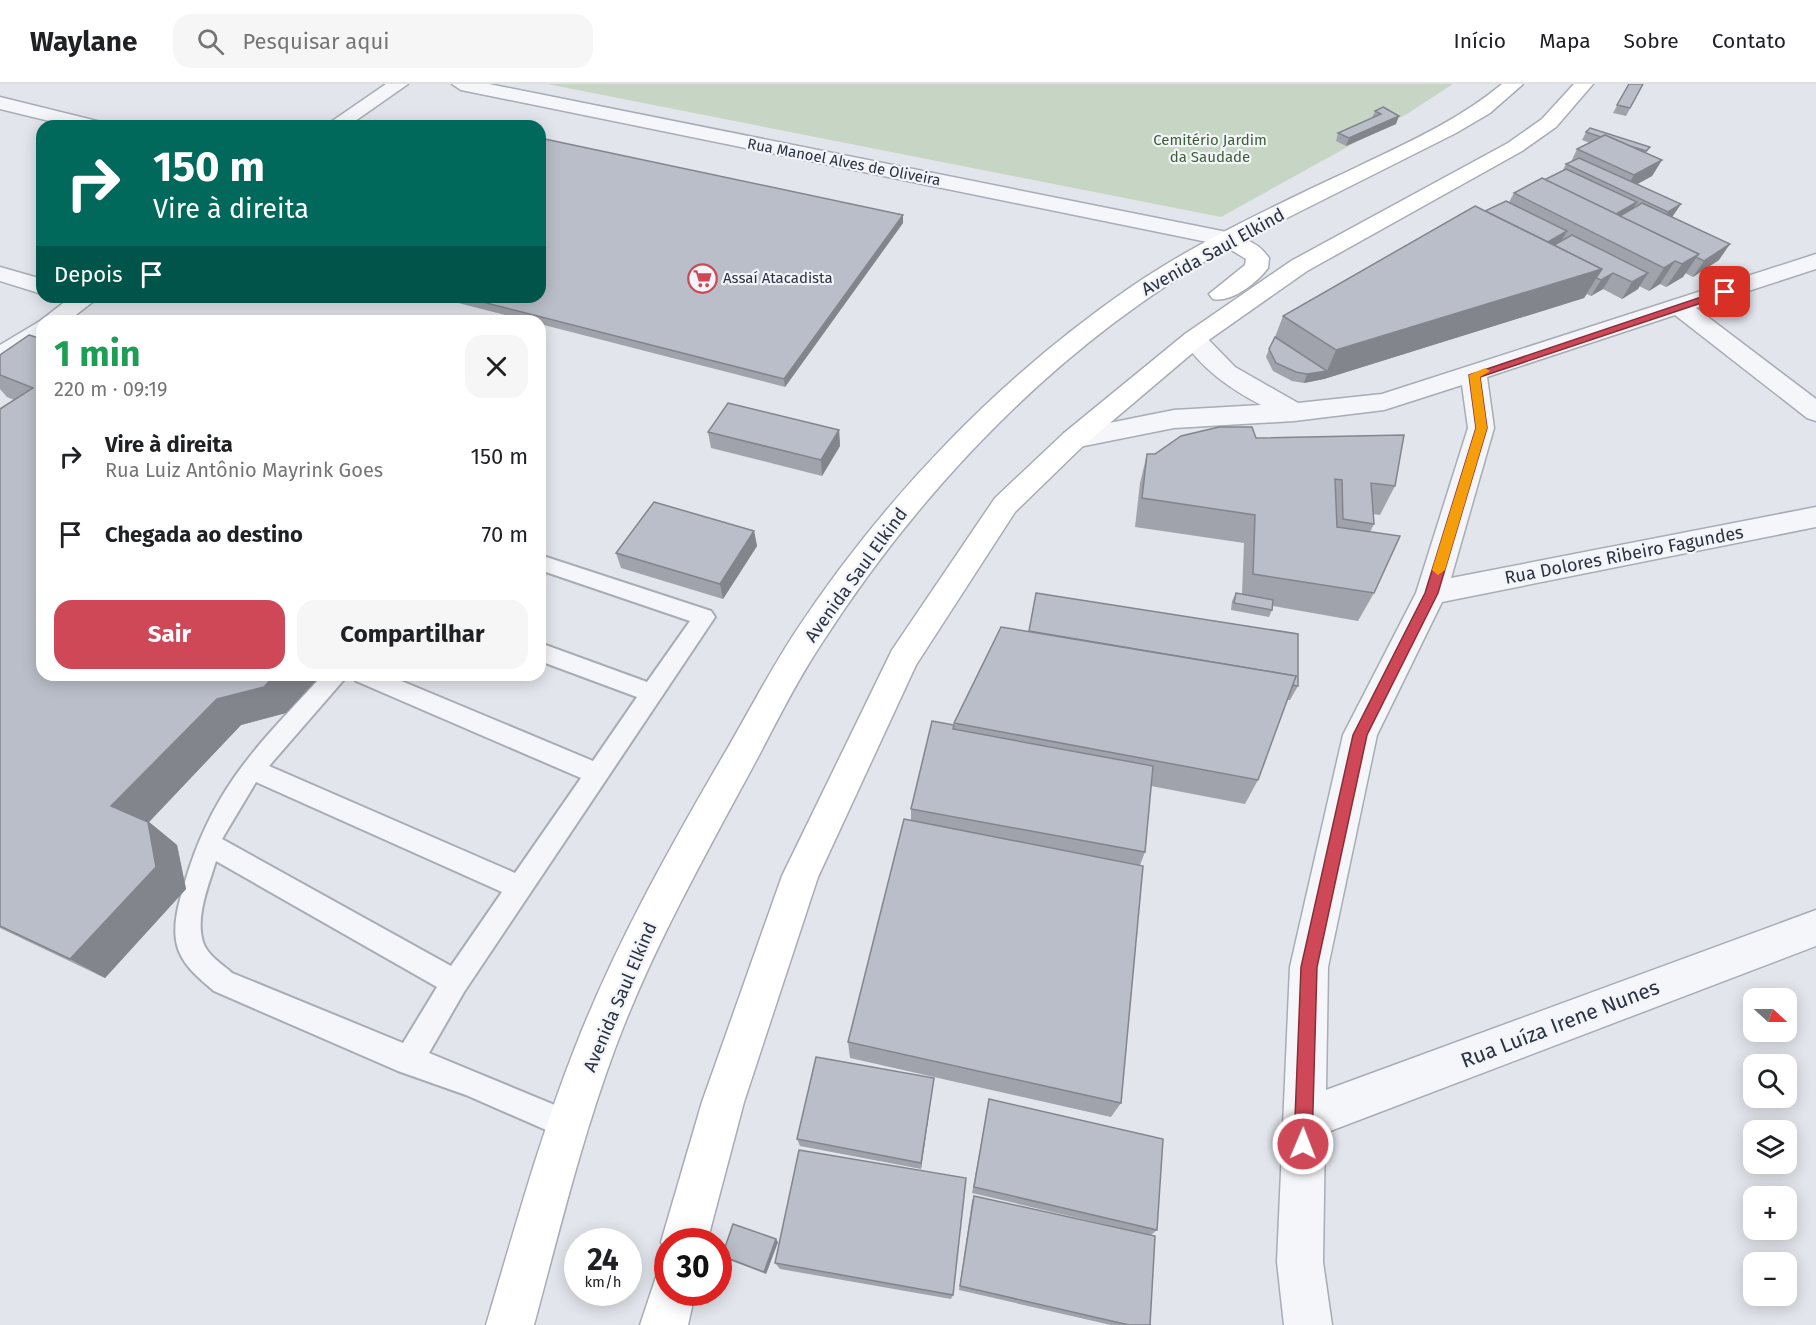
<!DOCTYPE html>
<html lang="pt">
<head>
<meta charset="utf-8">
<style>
  :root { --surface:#fff; --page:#f6f6f6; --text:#202124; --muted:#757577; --line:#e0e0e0; --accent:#cf4857 }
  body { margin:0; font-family:"Fira Sans",sans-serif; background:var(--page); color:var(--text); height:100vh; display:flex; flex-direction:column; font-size:22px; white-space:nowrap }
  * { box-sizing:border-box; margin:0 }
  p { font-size:20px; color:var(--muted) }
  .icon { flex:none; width:33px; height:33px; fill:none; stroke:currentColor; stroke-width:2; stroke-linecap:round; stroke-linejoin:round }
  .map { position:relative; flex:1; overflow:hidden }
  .panel { position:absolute; left:36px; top:231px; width:510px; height:366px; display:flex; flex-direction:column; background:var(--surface); border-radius:18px; box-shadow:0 3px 15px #0003 }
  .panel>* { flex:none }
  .banner { position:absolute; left:36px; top:36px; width:510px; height:183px; border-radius:18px; box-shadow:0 3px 15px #0003; background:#00695c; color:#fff; overflow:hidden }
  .needle { width:39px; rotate:111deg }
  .fabs { position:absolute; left:1743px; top:904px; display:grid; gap:12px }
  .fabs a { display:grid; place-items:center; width:54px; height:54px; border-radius:12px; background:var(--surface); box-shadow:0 3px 15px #0003; font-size:30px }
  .speed { position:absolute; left:564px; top:1144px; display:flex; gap:12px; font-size:30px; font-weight:700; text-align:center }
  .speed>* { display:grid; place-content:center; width:78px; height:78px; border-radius:50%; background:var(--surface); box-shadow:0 3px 15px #0003; line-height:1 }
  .speed small { font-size:15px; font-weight:400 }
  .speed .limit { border:9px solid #d22; background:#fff; color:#111 }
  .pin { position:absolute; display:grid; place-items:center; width:51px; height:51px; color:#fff; margin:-26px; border-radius:12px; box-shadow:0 3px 9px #0006 }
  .me { position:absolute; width:66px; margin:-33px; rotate:1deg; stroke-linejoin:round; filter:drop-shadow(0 0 4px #0008) }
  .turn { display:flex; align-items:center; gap:21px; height:126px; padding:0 18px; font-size:27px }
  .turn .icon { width:78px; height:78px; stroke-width:2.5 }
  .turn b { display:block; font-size:42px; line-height:51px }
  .then { display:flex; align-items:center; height:57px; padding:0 18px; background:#0003; gap:12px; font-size:22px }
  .round { display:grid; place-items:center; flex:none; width:63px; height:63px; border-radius:18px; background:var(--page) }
  .head { display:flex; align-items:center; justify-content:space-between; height:102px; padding:0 18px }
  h1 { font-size:36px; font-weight:700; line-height:45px; color:#1e9e55 }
  .button { display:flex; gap:12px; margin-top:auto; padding:12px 18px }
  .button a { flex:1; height:69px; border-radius:18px; background:var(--accent); color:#fff; font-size:24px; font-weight:700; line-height:69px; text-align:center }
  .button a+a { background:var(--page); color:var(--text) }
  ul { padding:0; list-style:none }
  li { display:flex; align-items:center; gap:18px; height:78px; padding:0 18px }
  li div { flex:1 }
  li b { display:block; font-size:22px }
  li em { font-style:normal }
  header { display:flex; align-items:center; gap:36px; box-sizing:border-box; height:84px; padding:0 30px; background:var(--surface); border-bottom:2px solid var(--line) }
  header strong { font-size:28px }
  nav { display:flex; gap:33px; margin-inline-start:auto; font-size:21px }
  .search { width:420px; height:54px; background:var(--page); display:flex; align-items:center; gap:15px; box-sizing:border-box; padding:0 21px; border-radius:18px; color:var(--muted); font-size:22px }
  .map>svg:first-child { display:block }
</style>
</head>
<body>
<header>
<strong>Waylane</strong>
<div class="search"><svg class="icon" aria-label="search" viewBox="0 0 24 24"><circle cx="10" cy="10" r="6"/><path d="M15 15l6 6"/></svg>Pesquisar aqui</div>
<nav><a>Início</a><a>Mapa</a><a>Sobre</a><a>Contato</a></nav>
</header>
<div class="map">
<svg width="1816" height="1241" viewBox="0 0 1816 1241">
  <rect width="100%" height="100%" fill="#e2e5eb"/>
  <!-- green -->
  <polygon fill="#c7d5c4" points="547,0 1453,0 1407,30 1221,133"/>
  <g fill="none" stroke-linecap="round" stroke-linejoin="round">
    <defs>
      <path id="lane" d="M540 471 711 527 715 533 464 908 429 969 579 1031 584 1041 579 1051 569 1056 466 1011 398 987 214 907C199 894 182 881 177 861 172 841 179 818 185 798 213 703 258 661 323 591H348L269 682 515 789 581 694 356 597 353 591H387L593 677 637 613 540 577V559L647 598 690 537 540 486ZM256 698 502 808 451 882 222 755ZM216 777 437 903 403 959 232 889C222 880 207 871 203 858 195 833 209 800 216 777Z"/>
      <g id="street">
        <polygon points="386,0 408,0 348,42 325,42"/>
        <polygon points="452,0 489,0 1227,148 1235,150 1238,155 1235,160 1227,162 461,6"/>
        <polygon points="0,13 101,38 104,42 70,42 0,25"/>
        <path d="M1816 170V185L1696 224 1816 315V337L1807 334 1675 231 1487 293 1494 344 1451 494 1816 423V443L1442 518 1377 651 1328 883 1326 1006 1816 826V862L1325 1049 1323 1178 1332 1241H1284L1277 1178 1290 883 1343 651 1416 509 1468 344 1462 301 1384 326 1294 337 1174 344 1074 364 1064 361 1061 355 1064 349 1074 346 1174 326 1261 321C1229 304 1202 285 1182 255L1185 250 1194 247 1203 250 1235 283 1298 319 1382 310Z"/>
        <polygon points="0,183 42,195 42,210 0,197"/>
        <polygon points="71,213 99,213 68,237 42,237 42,255 9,279 0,281 0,261 40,237"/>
      </g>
      <g id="secondary">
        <path d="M1502 0H1523L1490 29 1456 49 1245 155C1256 160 1262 164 1269 174L1268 184C1257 199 1231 219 1213 215L1209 210 1245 181 1246 175 1228 164C1061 258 923 401 820 562 791 606 769 654 743 701 697 786 650 871 616 962 582 1053 559 1148 534 1241H486C514 1147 540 1052 576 961 614 864 664 774 716 684 743 639 767 591 796 547 884 414 997 296 1128 205 1199 156 1279 120 1357 83 1407 59 1459 36 1502 0Z"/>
        <polygon points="1574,0 1593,0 1556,43 1522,67 1307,187 1203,260 1084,361 1015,428 916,581 818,793 744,1018 707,1158 668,1158 668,1173 661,1158 702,1018 782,792 892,566 995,414 1064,349 1185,250 1291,177 1508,59 1542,35"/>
        <polygon points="668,1188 668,1209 695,1209 688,1241 640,1241 656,1193"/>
      </g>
    </defs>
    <!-- lane casing -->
    <use href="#lane" stroke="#a7acb5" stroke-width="4"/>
    <!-- street casing -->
    <use href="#street" stroke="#a7acb5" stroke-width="3"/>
    <!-- secondary casing -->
    <use href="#secondary" stroke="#a7acb5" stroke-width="3"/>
    <!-- lane -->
    <use href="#lane" fill="#f5f6f9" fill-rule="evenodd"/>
    <!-- street -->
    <use href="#street" fill="#f5f6f9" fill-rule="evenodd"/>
    <!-- secondary -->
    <use href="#secondary" fill="#fff" fill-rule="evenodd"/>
  </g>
  <!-- wall -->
  <g fill="#a0a3ac">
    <polygon points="1629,0 1643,0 1626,32 1613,29"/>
    <polygon points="1375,27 1396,40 1346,62 1336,57 1338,49 1372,34"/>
    <polygon points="1586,48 1650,63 1646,69 1662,76 1652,92 1637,100 1681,120 1672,133 1719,176 1693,193 1685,189 1683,193 1666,203 1660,200 1649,207 1639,202 1638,205 1622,215 1603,205 1591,212 1587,210 1584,214 1324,295 1304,299 1292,297 1273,287 1266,273 1269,265 1275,253 1283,232 1485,127 1509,118 1514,109 1544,96 1563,86 1566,80 1571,78 1577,65 1590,59 1582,56"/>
    <polygon points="903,139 785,303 540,240 540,237 528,237 435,213 540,213"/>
    <polygon points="371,213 391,213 387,217"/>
    <polygon points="42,255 42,591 321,591 286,629 241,641 149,738 177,761 186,805 105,894 0,844 0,325 14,316 7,313 0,305 0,271"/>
    <polygon points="839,346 840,362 822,392 711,364 708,348"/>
    <polygon points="1256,354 1395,402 1380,431 1373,430 1374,440 1370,448 1374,509 1358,537 1273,522 1272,526 1269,533 1231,526 1232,517 1236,509 1242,510 1244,459 1135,443 1140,399 1147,370 1155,370"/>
    <polygon points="754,447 757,462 723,515 621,484 616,469"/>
    <polygon points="1001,543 1298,602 1290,616 1287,616 1258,696 1245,720 1151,702 1145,768 1140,781 1121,1019 1111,1033 850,974 848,958 911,736 911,725 954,641"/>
    <polygon points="934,994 921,1085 800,1062 797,1055"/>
    <polygon points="989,1015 1157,1146 1151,1151 1150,1241 1111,1241 959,1206 972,1117 974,1112 1133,1147 972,1109"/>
    <polygon points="778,1158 766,1190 724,1174 722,1172"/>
    <polygon points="775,1179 953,1211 951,1215 780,1185"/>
  </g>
  <!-- shaded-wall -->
  <g fill="#82858c">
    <polygon points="1399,32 1396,40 1346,62 1349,54"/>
    <polygon points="1662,76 1652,92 1625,107 1634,91"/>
    <polygon points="1637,118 1627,134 1612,132"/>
    <polygon points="1681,120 1670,136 1658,143 1668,128"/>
    <polygon points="903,131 903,139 785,303 784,295"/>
    <polygon points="1567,147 1558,163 1538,164"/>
    <polygon points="1730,160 1719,176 1693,193 1704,177"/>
    <polygon points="1699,170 1683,193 1666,203 1682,180"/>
    <polygon points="1675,177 1660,200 1649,207 1664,184"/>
    <polygon points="1602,185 1584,214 1324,295 1304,299 1307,290 1327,287 1336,266"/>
    <polygon points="1613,189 1603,205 1591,212 1601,196"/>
    <polygon points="1648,189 1638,205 1622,215 1632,198"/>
    <polygon points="385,213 391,213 387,217"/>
    <polygon points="839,346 840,362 822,392 821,376"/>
    <polygon points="754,447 757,462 723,515 720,500"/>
    <polygon points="275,591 321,591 286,629 241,641 149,738 177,761 186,805 105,894 70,875 111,722 217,615"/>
    <polygon points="934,994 933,1002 921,1085 921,1079"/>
    <polygon points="776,1155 778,1158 766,1190 764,1188"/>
  </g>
  <!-- building -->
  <g fill="#babec8" stroke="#82858c" stroke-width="1.5">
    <polygon points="1629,0 1643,0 1630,24 1617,21"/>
    <polygon points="1383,23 1399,32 1349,54 1338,49 1381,30 1375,27"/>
    <polygon points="1590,44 1650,63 1646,67 1630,62 1605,51 1601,53 1586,48"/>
    <polygon points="1605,51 1662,76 1634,91 1577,65"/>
    <polygon points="540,54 903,131 784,295 463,213 540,213"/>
    <polygon points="1579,74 1681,120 1668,128 1566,80"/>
    <polygon points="1566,85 1637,118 1616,130 1544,96"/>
    <polygon points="1542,94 1699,170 1682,180 1675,177 1664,184 1514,109"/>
    <polygon points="1506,117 1567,147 1548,158 1485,127"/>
    <polygon points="1642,119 1730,160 1704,177 1696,173 1699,170 1620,132"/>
    <polygon points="1475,122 1602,185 1336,266 1283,232"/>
    <polygon points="1572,151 1648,189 1632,198 1613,189 1601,196 1596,194 1602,185 1554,161"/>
    <polygon points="29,251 42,255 42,591 275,591 264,603 217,615 111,722 148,738 156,783 70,875 0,842 0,325 33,304 0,291 0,271"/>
    <polygon points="1275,253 1327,287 1307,290 1296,288 1276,279 1269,265"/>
    <polygon points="728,319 839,346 821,376 708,348"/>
    <polygon points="1219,343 1252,343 1256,354 1404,351 1395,402 1371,399 1374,440 1343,435 1342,396 1335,395 1337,443 1400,452 1374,509 1253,490 1255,431 1142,414 1147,370 1155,370 1181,352"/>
    <polygon points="654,418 754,447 720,500 616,469"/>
    <polygon points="1036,509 1298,550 1298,602 1292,601 1296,592 1029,547"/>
    <polygon points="1236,509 1273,516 1272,526 1234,519"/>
    <polygon points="1001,543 1296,592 1258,696 954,639"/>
    <polygon points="932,637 954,641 953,645 1153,682 1145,768 911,725"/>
    <polygon points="904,735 1143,782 1121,1019 848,958"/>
    <polygon points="816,973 934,994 921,1079 797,1055"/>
    <polygon points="989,1015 1163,1055 1157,1146 974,1103"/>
    <polygon points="799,1066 966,1094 953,1211 775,1179"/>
    <polygon points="974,1112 1155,1152 1150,1241 1129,1241 960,1202"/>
    <polygon points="733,1140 776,1155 764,1188 722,1172"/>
  </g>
  <!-- route -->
  <polygon fill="#cf4857" stroke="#872f39" stroke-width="1.5" points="1725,205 1730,208 1728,210 1480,293 1487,344 1438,509 1367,651 1317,883 1312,1060 1309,1066 1303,1069 1296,1066 1294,1060 1301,883 1353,651 1425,509 1476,344 1469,291"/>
  <!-- slow -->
  <polygon fill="#f59e0b" points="1485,284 1490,287 1480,293 1487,344 1445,486 1438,491 1432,486 1476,344 1469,291"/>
  <!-- icons -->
  <defs>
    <symbol id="supermarket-ring" viewBox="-11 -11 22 22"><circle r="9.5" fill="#f2f4f8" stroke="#cf4857" stroke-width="1.5"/><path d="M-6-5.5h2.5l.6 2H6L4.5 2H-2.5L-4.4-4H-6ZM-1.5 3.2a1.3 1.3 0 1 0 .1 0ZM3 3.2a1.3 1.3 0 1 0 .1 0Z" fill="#cf4857"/></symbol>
  </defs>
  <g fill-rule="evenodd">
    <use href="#supermarket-ring" x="686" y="178" width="33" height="33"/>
  </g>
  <g text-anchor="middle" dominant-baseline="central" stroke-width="4.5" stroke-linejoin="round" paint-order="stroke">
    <!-- far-park labels -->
    <g font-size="15" fill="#3d5f37" stroke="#f2f4f8">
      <text x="1210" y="56">Cemitério Jardim<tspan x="1210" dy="17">da Saudade</tspan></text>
    </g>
    <!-- far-street labels -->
    <g font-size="15" fill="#2a3243" stroke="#f2f4f8">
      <text transform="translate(844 78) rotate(11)">Rua Manoel Alves de Oliveira</text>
    </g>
    <!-- far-poi labels -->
    <g font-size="15" fill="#2a3243" stroke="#f2f4f8" text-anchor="start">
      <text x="723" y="194">Assaí Atacadista</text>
    </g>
    <!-- street labels -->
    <g font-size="18" fill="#2a3243" stroke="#f2f4f8">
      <text transform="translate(1213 168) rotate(-29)">Avenida Saul Elkind</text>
      <text transform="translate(1624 471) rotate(-11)">Rua Dolores Ribeiro Fagundes</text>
      <text transform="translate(856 491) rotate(-54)">Avenida Saul Elkind</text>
      <text transform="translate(620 913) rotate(-67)">Avenida Saul Elkind</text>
    </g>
    <!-- near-street labels -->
    <g font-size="21" fill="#2a3243" stroke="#f2f4f8">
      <text transform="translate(1560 940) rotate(-21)">Rua Luíza Irene Nunes</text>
    </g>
  </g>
</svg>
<div class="fabs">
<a><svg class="needle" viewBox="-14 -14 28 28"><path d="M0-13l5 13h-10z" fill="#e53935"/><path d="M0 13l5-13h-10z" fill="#757577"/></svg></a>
<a><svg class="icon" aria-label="search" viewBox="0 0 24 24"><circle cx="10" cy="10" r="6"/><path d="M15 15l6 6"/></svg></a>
<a><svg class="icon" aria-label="layers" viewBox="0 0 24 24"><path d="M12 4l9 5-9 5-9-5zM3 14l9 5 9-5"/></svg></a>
<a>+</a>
<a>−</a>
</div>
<div class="speed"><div>24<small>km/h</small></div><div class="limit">30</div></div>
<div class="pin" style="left:1725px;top:208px;background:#d93025"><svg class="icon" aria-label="arrive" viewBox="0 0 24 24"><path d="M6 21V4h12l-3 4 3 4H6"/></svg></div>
<svg class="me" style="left:1303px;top:1060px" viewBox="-20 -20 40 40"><circle r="17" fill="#cf4857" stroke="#fff" stroke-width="3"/><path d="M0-11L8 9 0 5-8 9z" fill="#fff"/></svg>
<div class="banner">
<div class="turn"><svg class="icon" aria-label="right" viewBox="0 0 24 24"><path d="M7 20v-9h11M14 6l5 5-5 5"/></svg><div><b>150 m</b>Vire à direita</div></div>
<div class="then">Depois<svg class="icon" aria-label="arrive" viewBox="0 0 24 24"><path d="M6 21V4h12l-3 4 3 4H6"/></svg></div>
</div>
<section class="panel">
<div class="head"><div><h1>1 min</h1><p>220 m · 09:19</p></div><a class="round"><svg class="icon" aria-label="close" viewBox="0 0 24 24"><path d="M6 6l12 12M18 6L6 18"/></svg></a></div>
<ul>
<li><svg class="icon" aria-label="right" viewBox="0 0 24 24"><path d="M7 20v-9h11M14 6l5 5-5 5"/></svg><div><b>Vire à direita</b><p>Rua Luiz Antônio Mayrink Goes</p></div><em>150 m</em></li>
<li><svg class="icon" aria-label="arrive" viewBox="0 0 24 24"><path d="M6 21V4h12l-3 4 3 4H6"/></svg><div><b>Chegada ao destino</b></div><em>70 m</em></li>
</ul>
<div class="button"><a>Sair</a><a>Compartilhar</a></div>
</section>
</div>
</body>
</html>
